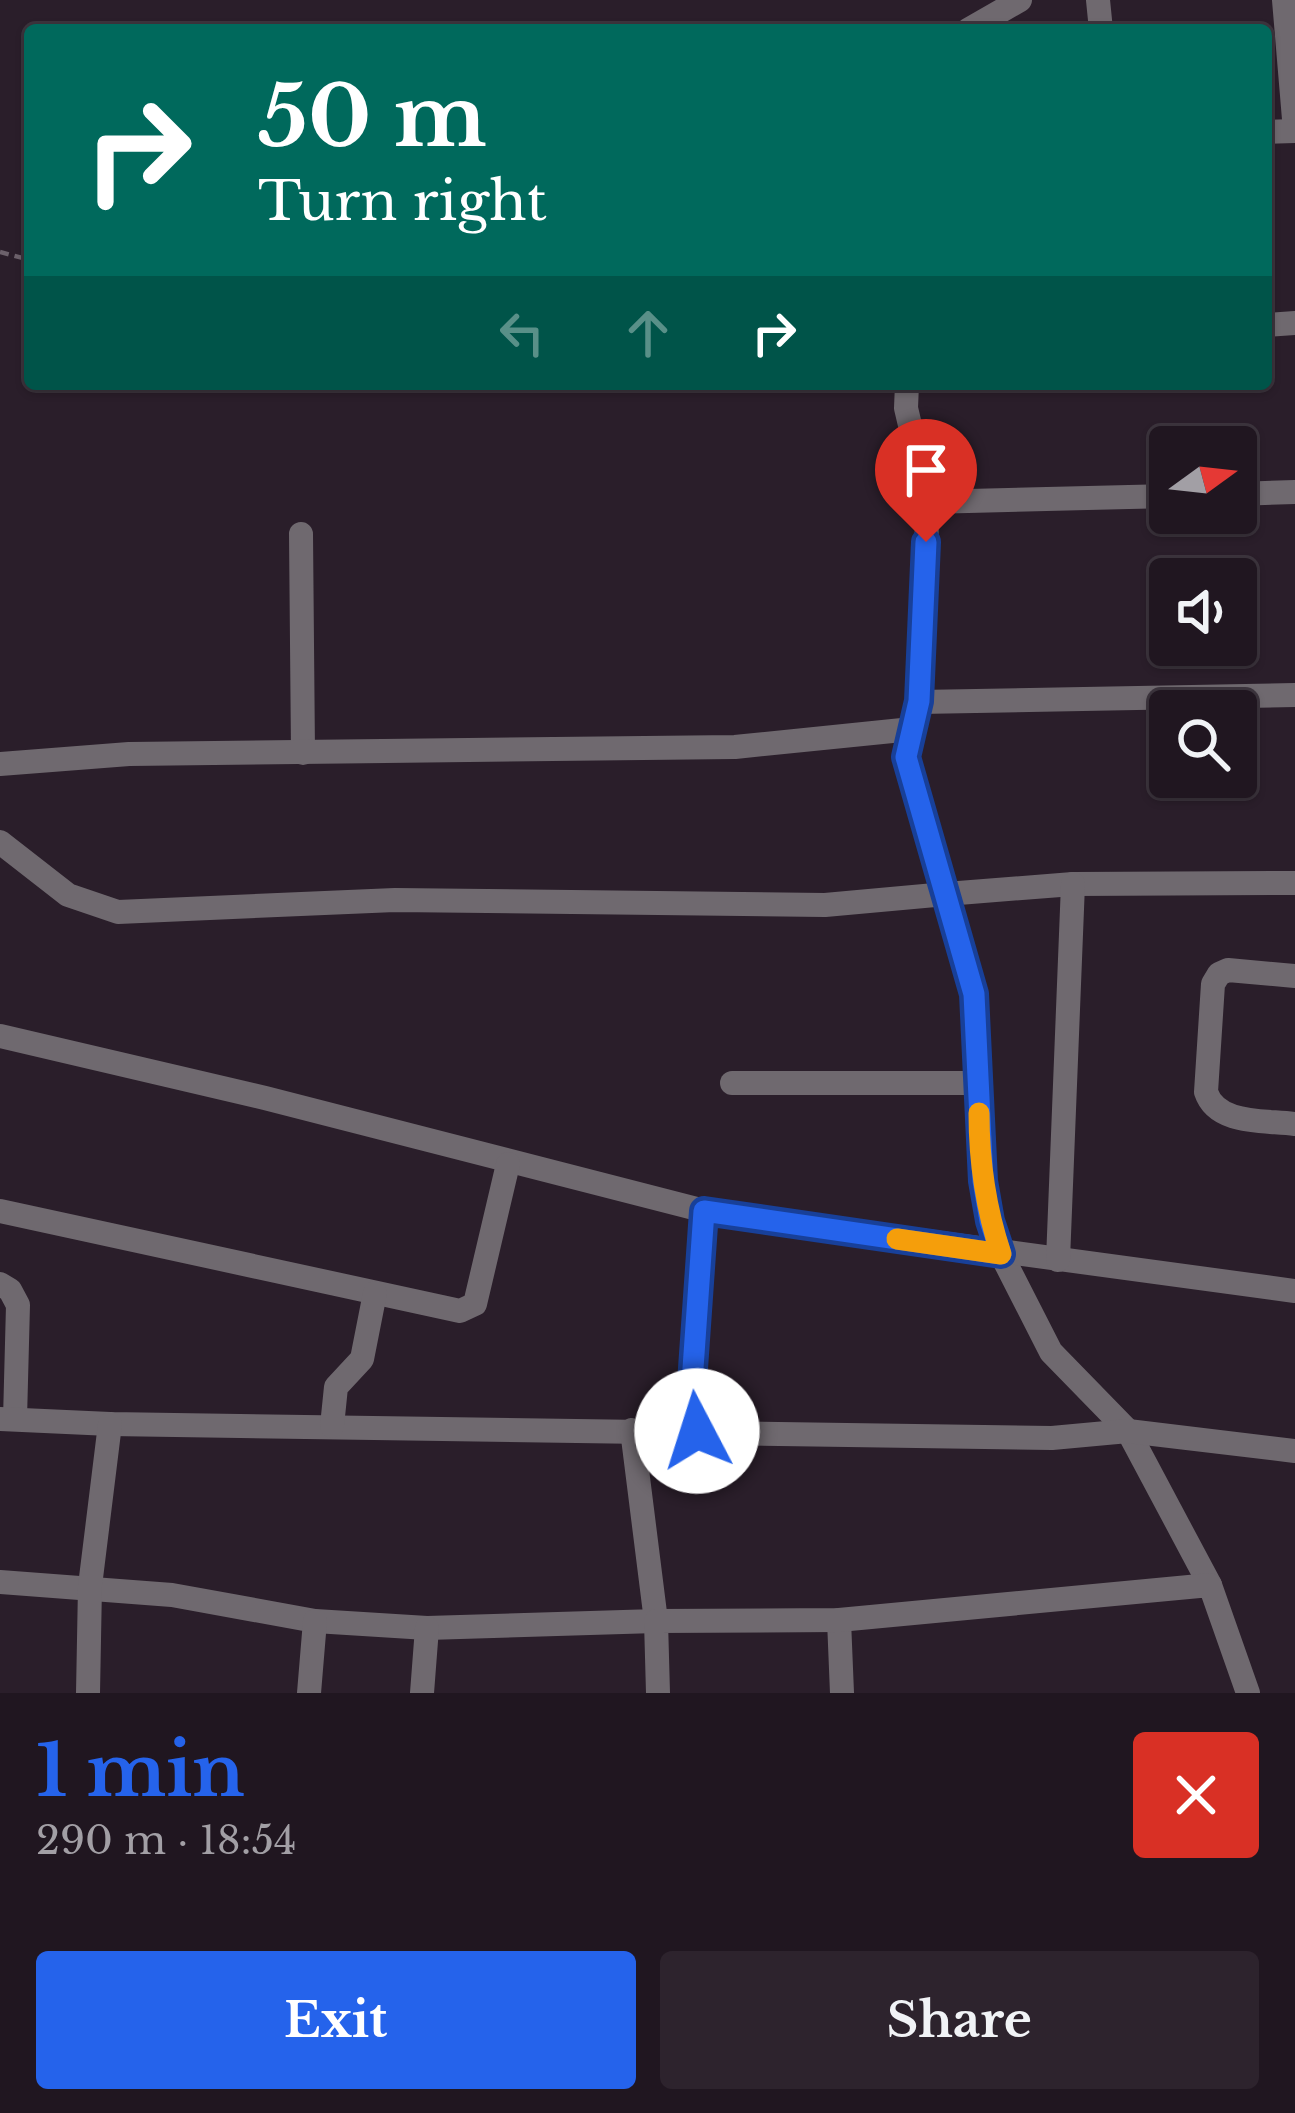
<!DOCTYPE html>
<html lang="en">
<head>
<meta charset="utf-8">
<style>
  :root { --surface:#201620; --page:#2d232d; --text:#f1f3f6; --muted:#a29fa5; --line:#3d353e; --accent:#2563eb }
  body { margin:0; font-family:"Libre Baskerville",serif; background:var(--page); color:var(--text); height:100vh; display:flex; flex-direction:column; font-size:45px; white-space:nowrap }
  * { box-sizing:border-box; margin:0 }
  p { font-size:39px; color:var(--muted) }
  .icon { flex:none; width:66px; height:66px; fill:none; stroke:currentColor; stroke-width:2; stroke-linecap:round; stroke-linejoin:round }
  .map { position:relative; height:1693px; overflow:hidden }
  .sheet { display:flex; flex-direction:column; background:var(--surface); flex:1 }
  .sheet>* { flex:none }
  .hud { position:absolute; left:24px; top:24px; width:1248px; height:366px; border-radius:12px; box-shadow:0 3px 9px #0004,0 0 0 3px var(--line); background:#00695c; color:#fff; overflow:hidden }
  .needle { width:78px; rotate:75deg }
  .fabs { position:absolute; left:1149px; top:426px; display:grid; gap:24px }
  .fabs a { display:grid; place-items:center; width:108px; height:108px; border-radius:12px; background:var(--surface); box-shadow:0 3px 9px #0004,0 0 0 3px var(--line); font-size:60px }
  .pin { position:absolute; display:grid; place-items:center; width:102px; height:102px; color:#fff; margin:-123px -51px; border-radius:50% 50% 50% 0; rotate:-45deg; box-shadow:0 0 12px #0007 }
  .pin .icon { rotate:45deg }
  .me { position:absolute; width:132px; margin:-66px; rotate:355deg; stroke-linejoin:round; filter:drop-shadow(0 0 9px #0008) }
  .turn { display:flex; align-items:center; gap:42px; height:252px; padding:0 36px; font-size:54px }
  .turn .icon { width:156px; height:156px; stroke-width:2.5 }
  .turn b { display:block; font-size:84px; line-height:102px }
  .lanes { display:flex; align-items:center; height:114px; padding:0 36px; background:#0003; justify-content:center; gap:60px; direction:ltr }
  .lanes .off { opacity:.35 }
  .round { display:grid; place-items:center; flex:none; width:126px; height:126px; border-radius:12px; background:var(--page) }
  .head { display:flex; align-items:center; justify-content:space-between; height:204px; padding:0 36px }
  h1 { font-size:72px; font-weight:800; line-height:90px; color:var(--accent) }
  .action { display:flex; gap:24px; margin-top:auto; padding:24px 36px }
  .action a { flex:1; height:138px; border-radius:12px; background:var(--accent); color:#fff; font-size:48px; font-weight:800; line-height:138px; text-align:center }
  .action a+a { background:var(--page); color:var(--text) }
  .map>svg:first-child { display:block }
</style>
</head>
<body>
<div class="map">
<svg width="1295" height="1693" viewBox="0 0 1295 1693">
  <rect width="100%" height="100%" fill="#2a1e2a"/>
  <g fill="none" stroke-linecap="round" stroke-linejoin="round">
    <!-- path -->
    <polyline stroke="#6c616b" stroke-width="4.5" stroke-dasharray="9 6" stroke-linecap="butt" points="0,252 30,260"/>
    <!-- street -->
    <g stroke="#6f696f" stroke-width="24">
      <polyline points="1098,0 1101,30"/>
      <polyline points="1284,0 1295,131"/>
      <polyline points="968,30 1020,0"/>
      <polyline points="1266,132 1295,131"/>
      <polyline points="1266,325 1295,323"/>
      <polyline points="907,384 906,408 928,502 919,702 906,757 946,894 1073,884 1295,883"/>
      <polyline points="1236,494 1295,492"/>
      <polyline points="928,502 1170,496"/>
      <polyline points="301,534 303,753"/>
      <polyline points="919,702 1295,695"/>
      <polyline points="0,764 129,754 735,747 912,729"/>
      <polyline points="0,842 68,895 118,912 395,900 825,905 946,894 975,994 983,1181 990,1221 1001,1254 1051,1352 1128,1431 1210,1585"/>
      <path d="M1295 976 1228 970 1219 974 1213 984 1206 1092C1217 1125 1264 1120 1295 1124"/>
      <polyline points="0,1036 265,1098 705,1211 1295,1291"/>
      <polyline points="732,1083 979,1083"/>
      <polyline points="0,1211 460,1311 475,1304 508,1164"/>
      <polyline points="1058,1260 1073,884"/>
      <polyline points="0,1284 10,1290 18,1305 15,1419"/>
      <polyline points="0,1419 110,1424 1052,1438 1128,1431 1295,1451"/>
      <polyline points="332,1426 336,1387 362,1359 375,1293"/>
      <polyline points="697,1431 690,1397 705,1211"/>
      <polyline points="0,1582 172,1595 315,1621 427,1628 656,1621 632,1430"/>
      <polyline points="839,1620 842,1693"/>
      <polyline points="88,1693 90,1586 110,1424"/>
      <polyline points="309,1693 315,1621"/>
      <polyline points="422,1693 427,1628"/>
      <polyline points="658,1693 656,1621 839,1620 1210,1585 1248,1693"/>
    </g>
  </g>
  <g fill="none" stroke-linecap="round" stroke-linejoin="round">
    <defs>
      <polyline id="route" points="697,1431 691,1397 704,1211 1001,1254 990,1221 983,1181 974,994 906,757 919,701 926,542"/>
    </defs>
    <!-- route casing -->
    <use href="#route" stroke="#184099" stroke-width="30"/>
    <!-- route -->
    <use href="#route" stroke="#2563eb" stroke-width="21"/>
    <!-- slow -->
    <path stroke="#f59e0b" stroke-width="21" d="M897 1239 1001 1254C986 1209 979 1161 979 1113"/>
  </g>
</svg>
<div class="fabs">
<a><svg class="needle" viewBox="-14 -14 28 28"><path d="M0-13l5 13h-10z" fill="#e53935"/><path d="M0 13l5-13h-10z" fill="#a29fa5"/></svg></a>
<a><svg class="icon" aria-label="sound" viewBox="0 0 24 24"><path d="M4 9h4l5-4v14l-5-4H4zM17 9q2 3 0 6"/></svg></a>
<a><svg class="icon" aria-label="search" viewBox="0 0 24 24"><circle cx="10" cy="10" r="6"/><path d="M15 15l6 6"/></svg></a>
</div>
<div class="pin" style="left:926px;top:542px;background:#d93025"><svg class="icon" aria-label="arrive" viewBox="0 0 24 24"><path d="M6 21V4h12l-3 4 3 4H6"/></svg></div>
<svg class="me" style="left:697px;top:1431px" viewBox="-20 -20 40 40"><circle r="19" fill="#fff"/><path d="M0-13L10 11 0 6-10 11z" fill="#2563eb"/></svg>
<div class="hud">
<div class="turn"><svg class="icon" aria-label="right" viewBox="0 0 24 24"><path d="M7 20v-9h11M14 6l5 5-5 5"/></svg><div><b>50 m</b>Turn right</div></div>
<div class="lanes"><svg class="icon off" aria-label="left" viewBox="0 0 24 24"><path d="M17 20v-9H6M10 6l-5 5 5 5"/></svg><svg class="icon off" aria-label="ahead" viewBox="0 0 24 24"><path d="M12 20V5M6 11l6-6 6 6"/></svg><svg class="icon" aria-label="right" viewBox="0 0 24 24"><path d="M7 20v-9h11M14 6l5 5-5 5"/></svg></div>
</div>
</div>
<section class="sheet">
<div class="head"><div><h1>1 min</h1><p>290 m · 18:54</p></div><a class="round" style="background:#d93025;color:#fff"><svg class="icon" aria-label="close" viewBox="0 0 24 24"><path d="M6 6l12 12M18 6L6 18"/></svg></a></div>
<div class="action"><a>Exit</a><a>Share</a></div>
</section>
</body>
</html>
